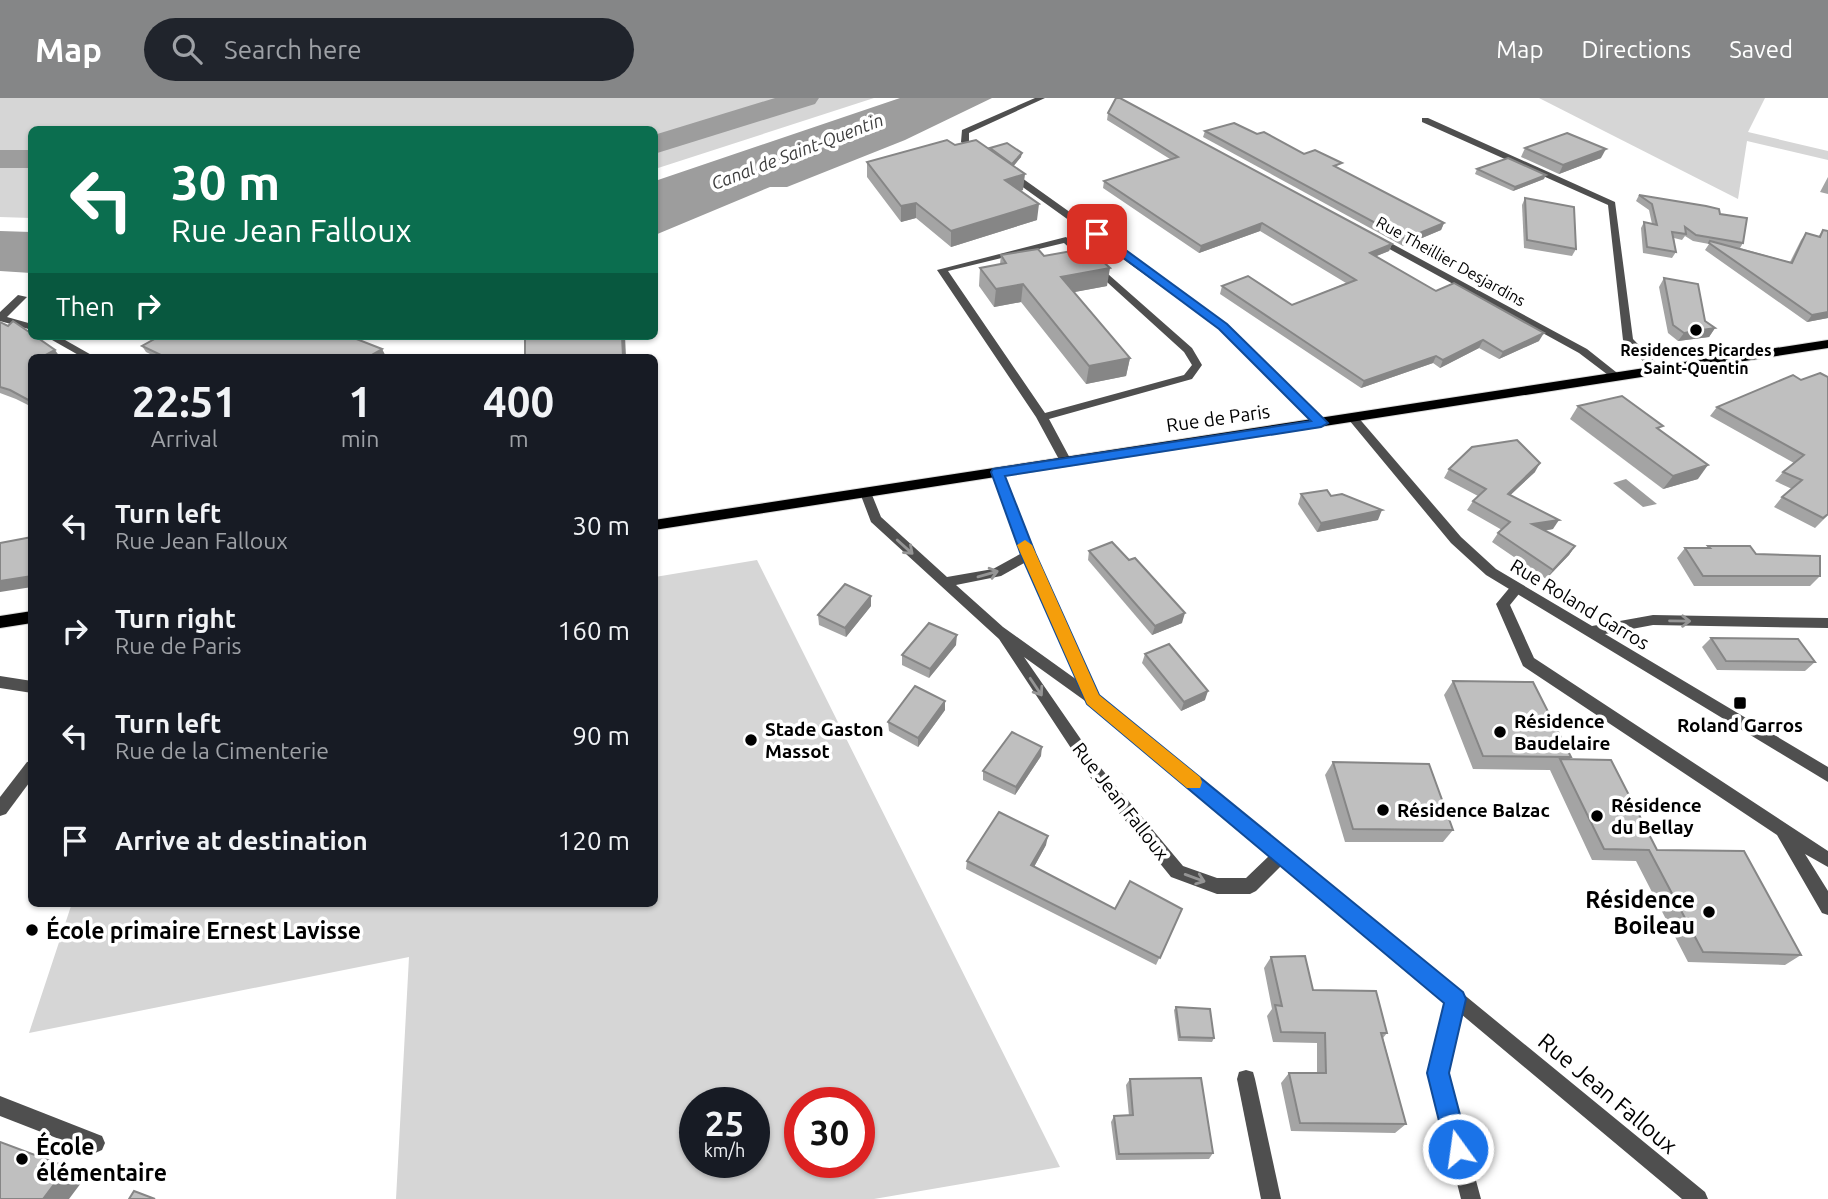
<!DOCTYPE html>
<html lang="en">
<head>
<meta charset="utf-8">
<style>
  :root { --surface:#171b24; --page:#20242c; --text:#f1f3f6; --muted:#9ea1a6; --accent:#858687 }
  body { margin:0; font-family:Ubuntu,sans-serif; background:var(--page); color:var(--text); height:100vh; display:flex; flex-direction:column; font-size:26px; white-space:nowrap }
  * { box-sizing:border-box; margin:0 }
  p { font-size:23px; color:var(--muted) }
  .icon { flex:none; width:38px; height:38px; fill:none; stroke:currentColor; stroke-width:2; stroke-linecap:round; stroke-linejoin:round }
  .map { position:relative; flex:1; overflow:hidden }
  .panel { position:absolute; left:28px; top:256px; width:630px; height:553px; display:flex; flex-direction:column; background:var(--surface); border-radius:10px; box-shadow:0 2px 5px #0004 }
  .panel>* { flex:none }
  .top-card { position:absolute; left:28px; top:28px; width:630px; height:214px; border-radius:10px; box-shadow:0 2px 5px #0004; background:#0b6e4f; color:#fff; overflow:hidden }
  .speed { position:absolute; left:679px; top:989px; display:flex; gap:14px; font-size:35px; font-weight:700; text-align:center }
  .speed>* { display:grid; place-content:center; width:91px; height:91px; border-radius:50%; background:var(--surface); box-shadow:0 2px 5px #0004; line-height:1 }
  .speed small { font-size:18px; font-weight:400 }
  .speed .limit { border:10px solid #d22; background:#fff; color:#111 }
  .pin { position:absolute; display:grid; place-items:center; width:60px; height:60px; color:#fff; margin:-30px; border-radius:14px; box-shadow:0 4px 10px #0006 }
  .me { position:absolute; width:77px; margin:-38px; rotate:346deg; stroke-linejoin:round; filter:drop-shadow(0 0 5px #0008) }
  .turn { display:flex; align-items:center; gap:24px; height:147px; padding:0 28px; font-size:32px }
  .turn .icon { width:91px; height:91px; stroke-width:2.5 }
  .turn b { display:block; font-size:49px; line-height:60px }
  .then { display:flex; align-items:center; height:66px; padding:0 28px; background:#0003; gap:14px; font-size:26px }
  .eta { display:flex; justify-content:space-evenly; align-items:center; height:119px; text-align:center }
  .eta b { font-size:42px; font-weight:700; line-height:49px }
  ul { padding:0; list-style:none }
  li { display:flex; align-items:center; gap:21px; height:105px; padding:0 28px }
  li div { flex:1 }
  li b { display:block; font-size:26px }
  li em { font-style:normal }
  header { display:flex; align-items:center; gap:42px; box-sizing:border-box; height:98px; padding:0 35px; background:var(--accent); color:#fff }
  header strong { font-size:33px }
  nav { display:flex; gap:38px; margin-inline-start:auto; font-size:24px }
  .search { width:490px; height:63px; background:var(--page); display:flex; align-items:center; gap:18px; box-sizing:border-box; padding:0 24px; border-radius:38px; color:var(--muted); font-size:26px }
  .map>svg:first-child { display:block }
</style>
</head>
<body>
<header>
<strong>Map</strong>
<div class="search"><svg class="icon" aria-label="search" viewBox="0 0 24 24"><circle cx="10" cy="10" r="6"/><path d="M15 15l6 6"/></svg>Search here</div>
<nav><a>Map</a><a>Directions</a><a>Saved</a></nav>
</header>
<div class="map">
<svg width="1828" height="1101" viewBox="0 0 1828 1101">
  <rect width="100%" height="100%" fill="#fff"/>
  <!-- green -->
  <g fill="#d6d6d6" fill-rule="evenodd">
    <polygon points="0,0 874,0 655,71 654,32 32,32 31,120 0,119"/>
    <polygon points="1539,0 1765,0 1748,34 1828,53 1828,62 1747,43 1738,101"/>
    <path d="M757 462 1060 1069 874 1101H396L409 859 29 935 72 805H654L655 479ZM695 1004H754V1064H695ZM800 1004H859V1064H800Z"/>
  </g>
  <!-- water -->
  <g fill="#9d9d9d">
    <polygon points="900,0 992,0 905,42 787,89 770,89 655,137 655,83"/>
    <polygon points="0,133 31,134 31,175 0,173"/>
    <polygon points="1626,381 1657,406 1643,409 1613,385"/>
  </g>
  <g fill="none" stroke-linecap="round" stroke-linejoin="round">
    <!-- river -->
    <g fill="#9d9d9d" fill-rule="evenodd">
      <polygon points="775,0 819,0 815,6 654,56 654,37"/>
      <rect x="0" y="52" width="32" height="18"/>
    </g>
    <defs>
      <g id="primary">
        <polygon points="1828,242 1828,250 654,432 654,422"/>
        <polygon points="32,513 32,525 0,530 0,518"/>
      </g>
    </defs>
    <!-- primary casing -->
    <use href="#primary" stroke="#dbdbdb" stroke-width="2"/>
    <!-- lane -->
    <g fill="#4f4f4f" fill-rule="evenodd">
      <path d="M1066 139 1192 250 1202 267 1192 281 1049 321 1072 364 1066 368 1062 367 1036 319 937 172ZM1064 145 1184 254 1192 267 1184 277 1045 315 948 173Z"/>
      <polygon points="1516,486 1523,491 1510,507 1534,560 1828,753 1828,769 1805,756 1828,793 1828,817 1822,815 1777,737 1523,568 1496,506 1511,488"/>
      <polygon points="0,578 32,583 32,595 0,590"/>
      <polygon points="32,663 32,681 6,716 0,718 0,699 27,664"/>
      <polygon points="0,998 102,1038 105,1045 102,1052 95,1055 0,1018"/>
    </g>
    <!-- street -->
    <g fill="#4f4f4f" fill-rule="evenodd">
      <polygon points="1035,0 1045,0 969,35 969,43 984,54 984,58 978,58 961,44 962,32"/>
      <polygon points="1422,20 1428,20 1615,104 1633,241 1662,271 1662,275 1654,275 1623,242 1608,107 1422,24"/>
      <polygon points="1006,73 1012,73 1227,226 1325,322 1325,328 1317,328 1219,230 1006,77"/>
      <polygon points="1376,137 1587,251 1621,278 1616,281 1612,280 1579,255 1373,142 1373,138"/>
      <polygon points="18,197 27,199 7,219 32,226 32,232 0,223 0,214"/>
      <polygon points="45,238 58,238 95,259 82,259"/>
      <polygon points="1353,316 1357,318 1461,439 1496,471 1592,528 1653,517 1828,520 1828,530 1653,527 1605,536 1828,669 1828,684 1486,477 1451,445 1349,322 1349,318"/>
      <path d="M997 370 1003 374 1035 457 1098 597 1705 1094 1708 1101H1682L1461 916 1447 975 1481 1101H1461L1429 975 1445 903 1282 767 1256 793 1250 796H1217L1171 779 1090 679 999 541 871 424 860 395 866 391 870 392 881 419 947 479 993 471 1022 455 991 374ZM1026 464 1077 582 1003 529 956 487 1001 478ZM1024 559 1088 605 1270 757 1246 780H1217L1183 768 1100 669Z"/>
      <polygon points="1246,972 1253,974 1255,981 1281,1101 1261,1101 1237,981 1239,974"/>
    </g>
    <!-- primary -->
    <use href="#primary" fill="#000" fill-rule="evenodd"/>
  </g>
  <!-- wall -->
  <g fill="#a4a4a4">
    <polygon points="1108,15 1392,146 1389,153 1376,158 1436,193 1539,243 1499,261 1479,250 1440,270 1433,265 1361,290 1220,196 1222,188 1292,207 1346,185 1260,133 1199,155 1103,90 1104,83 1170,61 1107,22"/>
    <polygon points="1205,33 1257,36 1340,71 1444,125 1441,132 1403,148 1203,39"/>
    <polygon points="955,47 990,52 990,50 1021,59 1013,68 1023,92 1020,93 1037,122 951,149 916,120 901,124 867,79 867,64"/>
    <polygon points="1525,50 1601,60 1559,76 1521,59"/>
    <polygon points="1477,71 1544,81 1513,93 1475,76"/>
    <polygon points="1828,79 1828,96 1820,94"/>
    <polygon points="1639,97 1720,116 1743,145 1740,150 1790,164 1801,142 1806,135 1818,139 1823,132 1828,220 1807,224 1705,152 1709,146 1693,143 1685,138 1682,142 1674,140 1676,154 1672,160 1643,155 1641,130 1644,124 1652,126 1649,112 1636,103"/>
    <polygon points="1525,100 1576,151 1572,158 1524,150 1522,107"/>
    <polygon points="1001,157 1044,158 1107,188 1074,194 1130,260 1126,278 1086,286 1021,204 994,209 979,188 980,170 1000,166"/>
    <polygon points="1664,180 1705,223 1715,230 1709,239 1678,243 1668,235 1659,189"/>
    <polygon points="0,224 32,259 32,309 16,301 0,295"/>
    <polygon points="142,248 382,251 385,257 381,259 156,259 146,254"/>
    <polygon points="1793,277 1828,417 1815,430 1774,409 1782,399 1792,391 1775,383 1783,374 1794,365 1710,318 1717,309"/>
    <polygon points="1578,308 1660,332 1698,381 1663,391 1570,321"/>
    <polygon points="1449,371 1535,374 1510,397 1553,431 1544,433 1575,448 1569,457 1546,481 1492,444 1498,435 1502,432 1467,412 1473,403 1478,398 1444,380"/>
    <polygon points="1301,396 1331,398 1378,422 1317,434 1298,406"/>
    <polygon points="1708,448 1756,456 1820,478 1810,488 1694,488 1677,460 1685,450 1706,450"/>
    <polygon points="1089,453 1182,525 1152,537 1088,462"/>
    <polygon points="871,508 846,539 819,527 818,517"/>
    <polygon points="1711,540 1815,564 1805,573 1717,572 1702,549"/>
    <polygon points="956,547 929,580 902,567 902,557"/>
    <polygon points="1145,556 1205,602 1181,613 1142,565"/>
    <polygon points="1453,583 1571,659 1570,661 1657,752 1801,857 1785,867 1688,864 1636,763 1592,762 1550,672 1473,671 1444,597"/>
    <polygon points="945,612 918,649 889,633 888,624"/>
    <polygon points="1041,658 1015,697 983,682 983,673"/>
    <polygon points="1333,664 1453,732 1443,744 1345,744 1325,677"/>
    <polygon points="1046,747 1034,769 1115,811 1182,811 1156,867 966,771 967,763"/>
    <polygon points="1271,859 1313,892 1387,935 1383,940 1406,1026 1395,1035 1291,1033 1281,985 1289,975 1317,975 1317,945 1273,944 1267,918 1272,911 1264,870"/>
    <polygon points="1176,909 1214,940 1212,944 1178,943 1174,912"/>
    <polygon points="1130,981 1213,1055 1209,1061 1116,1062 1111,1024 1114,1018 1129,1018 1126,987"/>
  </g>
  <!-- shaded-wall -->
  <g fill="#868686">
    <polygon points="1606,51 1601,60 1559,76 1563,67"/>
    <polygon points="1022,55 1021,59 1012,70 1012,66"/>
    <polygon points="1025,76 1023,92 1004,98 1005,82"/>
    <polygon points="1546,77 1544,81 1513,93 1515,89"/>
    <polygon points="916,105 916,120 901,124 901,108"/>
    <polygon points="1039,106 1037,122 951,149 951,133"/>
    <polygon points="1262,125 1260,133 1199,155 1201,148"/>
    <polygon points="1444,125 1441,132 1403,148 1405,141"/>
    <polygon points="1392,146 1389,153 1367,162 1370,155"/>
    <polygon points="1110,170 1107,188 1059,197 1061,179"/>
    <polygon points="1023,186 1021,204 994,209 996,191"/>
    <polygon points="1828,214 1828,220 1807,224 1812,217"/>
    <polygon points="1715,230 1709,239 1678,243 1684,235"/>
    <polygon points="1544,235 1539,243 1499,261 1503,254"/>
    <polygon points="622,238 625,238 626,259 623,259"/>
    <polygon points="1483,242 1479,250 1440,270 1443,262"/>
    <polygon points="382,251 385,257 381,259 368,259"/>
    <polygon points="55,252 60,259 42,259"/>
    <polygon points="1436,258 1433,265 1361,290 1364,283"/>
    <polygon points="1130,260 1126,278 1086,286 1089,268"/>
    <polygon points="1540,365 1535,374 1502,405 1508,396"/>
    <polygon points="1708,367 1698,381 1663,391 1673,378"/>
    <polygon points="1382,412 1378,422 1317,434 1321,425"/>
    <polygon points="1559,422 1553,431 1526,435 1532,426"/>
    <polygon points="1575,448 1569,457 1546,481 1553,472"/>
    <polygon points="32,478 32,489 0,494 0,483"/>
    <polygon points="871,498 871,508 846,539 845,530"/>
    <polygon points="1185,515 1182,525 1152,537 1155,528"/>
    <polygon points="957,537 956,547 929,580 930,571"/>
    <polygon points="1208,593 1205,602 1181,613 1184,604"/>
    <polygon points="945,603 945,612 918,649 918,640"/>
    <polygon points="1042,649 1041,658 1015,697 1016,689"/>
    <polygon points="1048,738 1046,747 1030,776 1031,767"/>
    <polygon points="67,1069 87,1077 69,1101 43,1101"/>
  </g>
  <!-- building -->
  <g fill="#bfbfbf" stroke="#868686" stroke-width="2">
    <polygon points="1116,0 1120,0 1392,146 1370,155 1436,193 1454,185 1544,235 1503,254 1483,242 1443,262 1436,258 1364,283 1222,188 1248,178 1292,207 1356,182 1262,125 1201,148 1104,83 1178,59 1108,15"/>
    <polygon points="1234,25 1257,36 1264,34 1304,56 1315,52 1342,65 1334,68 1444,125 1405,141 1205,33"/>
    <polygon points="1567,35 1606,51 1563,67 1525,50"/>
    <polygon points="947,42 955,47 976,42 1025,76 1005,82 1039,106 951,133 916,105 901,108 867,64"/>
    <polygon points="1007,45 1022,55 1012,66 990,50"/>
    <polygon points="1508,60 1546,77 1515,89 1477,71"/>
    <polygon points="1639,97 1706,108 1719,111 1720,116 1747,120 1743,145 1696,137 1685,129 1686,136 1672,134 1676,154 1647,149 1644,124 1657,127 1652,106"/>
    <polygon points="1525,100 1574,109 1576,151 1527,142"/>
    <polygon points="1823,132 1828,133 1828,214 1812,217 1709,145 1710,143 1792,165 1806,135 1820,139"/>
    <polygon points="1088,150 1110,170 1061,179 1130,260 1089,268 1023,186 996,191 980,170 1006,165 1001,157 1038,151 1044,158"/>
    <polygon points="1664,180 1698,186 1705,223 1715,230 1684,235 1673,227"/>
    <polygon points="13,223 32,236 32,238 35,238 55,252 42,259 32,259 32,304 10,292 0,289 0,224 8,228"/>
    <polygon points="160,238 349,238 382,251 368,259 165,259 142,248"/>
    <polygon points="525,238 622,238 623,259 525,259"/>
    <polygon points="1820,275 1828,279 1828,416 1823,420 1782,399 1802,382 1783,374 1804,357 1717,309 1793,277 1801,282"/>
    <polygon points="1622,298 1663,328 1657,330 1708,367 1673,378 1578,308"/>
    <polygon points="1517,342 1540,365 1508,396 1559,422 1532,426 1575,448 1553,472 1498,435 1510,424 1473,403 1486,391 1449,371 1472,349"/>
    <polygon points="1327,392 1331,398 1342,396 1382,412 1321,425 1301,396"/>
    <polygon points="32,439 32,478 0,483 0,445"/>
    <polygon points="1112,444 1129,462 1135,460 1185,515 1155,528 1089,453"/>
    <polygon points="1708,448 1750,448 1756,456 1820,458 1820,478 1703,478 1685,450 1710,450"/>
    <polygon points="845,486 871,498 845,530 818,517"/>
    <polygon points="929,525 957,537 930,571 902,557"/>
    <polygon points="1711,540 1798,541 1815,564 1726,563"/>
    <polygon points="1169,546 1208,593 1184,604 1145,556"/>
    <polygon points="1453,583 1533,584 1571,659 1483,658"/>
    <polygon points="915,588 945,603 918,640 888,624"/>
    <polygon points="1012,634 1042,649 1016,689 983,673"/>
    <polygon points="1560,661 1611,662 1657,752 1744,753 1801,857 1703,854 1649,752 1604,751"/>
    <polygon points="1333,664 1429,666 1453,732 1353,731"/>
    <polygon points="999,714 1048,738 1031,767 1115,811 1130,783 1182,811 1160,860 967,763"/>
    <polygon points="1305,858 1313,892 1376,893 1387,935 1381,935 1406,1026 1300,1025 1289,975 1326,975 1325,935 1281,934 1275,907 1282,908 1271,859"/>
    <polygon points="1176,909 1210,911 1214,940 1180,939"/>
    <polygon points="1201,980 1213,1055 1119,1056 1114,1018 1133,1017 1130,981"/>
    <polygon points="0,1044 67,1069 43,1101 0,1101"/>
    <polygon points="134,1093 155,1101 129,1101"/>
  </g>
  <!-- one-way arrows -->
  <defs><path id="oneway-shaft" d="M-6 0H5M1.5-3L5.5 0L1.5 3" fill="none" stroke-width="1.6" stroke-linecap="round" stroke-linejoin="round" transform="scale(1.75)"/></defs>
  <g stroke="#959595">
    <use href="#oneway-shaft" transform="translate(905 449) rotate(42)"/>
    <use href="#oneway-shaft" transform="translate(988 476) rotate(-16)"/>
    <use href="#oneway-shaft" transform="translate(1680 523) rotate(1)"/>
    <use href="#oneway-shaft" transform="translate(1036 589) rotate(56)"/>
    <use href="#oneway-shaft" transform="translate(1195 780) rotate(20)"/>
  </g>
  <!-- route -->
  <polygon fill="#1a73e8" stroke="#114b97" stroke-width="2" points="1094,134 1101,134 1227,226 1328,325 1321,329 1005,378 1036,457 1099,597 1463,894 1466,901 1449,975 1469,1051 1466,1059 1458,1062 1450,1059 1446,1051 1427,975 1444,905 1087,606 1021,457 991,374 993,371 1311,323 1219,231 1094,138"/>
  <!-- slow -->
  <polygon fill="#f59e0b" points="1025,442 1032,447 1099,597 1200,679 1202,684 1200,690 1187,690 1087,606 1017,447"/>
  <!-- markers -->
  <g fill="#000" stroke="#fff" stroke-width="2.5">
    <circle cx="1696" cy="232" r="7"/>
    <rect x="1733" y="598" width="14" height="14" rx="3.5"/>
    <circle cx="1500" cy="634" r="7"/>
    <circle cx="751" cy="642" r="7"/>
    <circle cx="1383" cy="712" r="7"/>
    <circle cx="1597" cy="718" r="7"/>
    <circle cx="1709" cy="814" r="7"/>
    <circle cx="32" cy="832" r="7"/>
    <circle cx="22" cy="1061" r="7"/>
  </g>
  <g text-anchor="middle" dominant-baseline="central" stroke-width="7" stroke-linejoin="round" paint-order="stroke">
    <!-- far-street labels -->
    <g font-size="16" fill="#000" stroke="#fff">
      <text transform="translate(1451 163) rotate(29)">Rue Theillier Desjardins</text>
    </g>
    <!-- far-poi labels -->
    <g font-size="16" font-weight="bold" fill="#000" stroke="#fff">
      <text x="1696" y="252">Residences Picardes<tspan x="1696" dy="18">Saint-Quentin</tspan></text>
    </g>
    <!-- far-water labels -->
    <g font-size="18" font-style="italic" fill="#3e3e3e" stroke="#fff">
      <text transform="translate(797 53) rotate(-21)">Canal de Saint-Quentin</text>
    </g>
    <!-- street labels -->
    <g font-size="19" fill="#000" stroke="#fff">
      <text transform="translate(1218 320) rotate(-8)">Rue de Paris</text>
      <text transform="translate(1580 506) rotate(31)">Rue Roland Garros</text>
      <text transform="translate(1121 703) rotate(52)">Rue Jean Falloux</text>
    </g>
    <!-- poi labels -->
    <g font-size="19" font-weight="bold" fill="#000" stroke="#fff" text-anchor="start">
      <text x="1514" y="623">Résidence<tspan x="1514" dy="22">Baudelaire</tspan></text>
      <text x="1740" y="627" text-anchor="middle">Roland Garros</text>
      <text x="765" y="631">Stade Gaston<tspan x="765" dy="22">Massot</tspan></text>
      <text x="1611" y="707">Résidence<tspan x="1611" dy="22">du Bellay</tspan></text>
      <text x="1397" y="712">Résidence Balzac</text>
    </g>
    <!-- near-poi labels -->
    <g font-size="23" font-weight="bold" fill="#000" stroke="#fff" text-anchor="start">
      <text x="1695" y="801" text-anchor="end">Résidence<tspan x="1695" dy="26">Boileau</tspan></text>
      <text x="46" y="832">École primaire Ernest Lavisse</text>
      <text x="36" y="1048">École<tspan x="36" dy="26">élémentaire</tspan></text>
    </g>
    <!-- near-street labels -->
    <g font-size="23" fill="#000" stroke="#fff">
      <text transform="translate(1608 995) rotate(40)">Rue Jean Falloux</text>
    </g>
  </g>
</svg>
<div class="speed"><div>25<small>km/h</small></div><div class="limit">30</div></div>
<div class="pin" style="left:1097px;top:136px;background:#d93025"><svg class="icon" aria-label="arrive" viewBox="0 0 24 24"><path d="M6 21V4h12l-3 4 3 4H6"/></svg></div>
<svg class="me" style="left:1458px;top:1051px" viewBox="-20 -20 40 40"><circle r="17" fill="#1a73e8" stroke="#fff" stroke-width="3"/><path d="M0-11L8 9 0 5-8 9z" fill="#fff"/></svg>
<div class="top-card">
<div class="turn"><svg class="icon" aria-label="left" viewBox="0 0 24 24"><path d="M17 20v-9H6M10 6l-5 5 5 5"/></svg><div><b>30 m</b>Rue Jean Falloux</div></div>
<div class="then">Then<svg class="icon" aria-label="right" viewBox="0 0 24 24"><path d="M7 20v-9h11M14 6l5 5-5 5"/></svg></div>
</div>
<section class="panel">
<div class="eta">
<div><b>22:51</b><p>Arrival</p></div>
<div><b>1</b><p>min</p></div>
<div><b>400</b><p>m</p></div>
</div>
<ul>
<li><svg class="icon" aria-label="left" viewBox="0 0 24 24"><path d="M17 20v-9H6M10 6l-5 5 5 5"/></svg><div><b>Turn left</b><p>Rue Jean Falloux</p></div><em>30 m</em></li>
<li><svg class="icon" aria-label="right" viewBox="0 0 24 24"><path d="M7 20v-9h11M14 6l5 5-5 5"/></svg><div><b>Turn right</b><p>Rue de Paris</p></div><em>160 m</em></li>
<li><svg class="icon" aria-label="left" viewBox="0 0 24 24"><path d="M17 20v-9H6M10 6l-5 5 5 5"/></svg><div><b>Turn left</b><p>Rue de la Cimenterie</p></div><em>90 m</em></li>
<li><svg class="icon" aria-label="arrive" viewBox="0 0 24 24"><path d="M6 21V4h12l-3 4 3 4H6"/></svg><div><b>Arrive at destination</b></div><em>120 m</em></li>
</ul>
</section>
</div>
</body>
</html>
